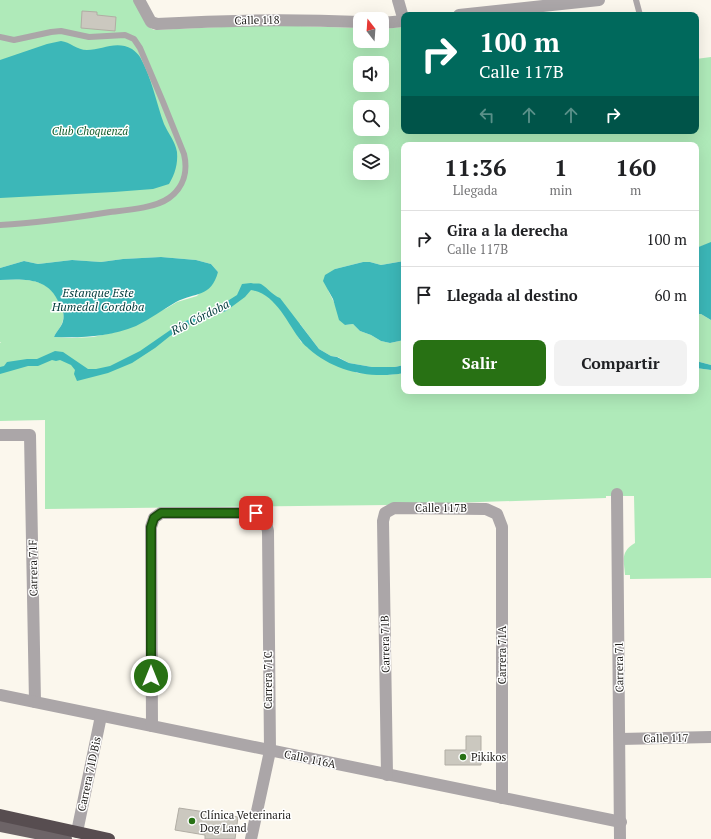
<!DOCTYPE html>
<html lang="es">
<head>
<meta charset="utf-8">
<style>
  :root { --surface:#fff; --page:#f2f2f2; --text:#202124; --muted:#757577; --line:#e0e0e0; --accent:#287114 }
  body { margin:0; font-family:"PT Serif",serif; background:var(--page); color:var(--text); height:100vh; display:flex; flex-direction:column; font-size:15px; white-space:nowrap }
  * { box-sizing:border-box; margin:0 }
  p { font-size:13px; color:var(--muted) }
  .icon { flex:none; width:22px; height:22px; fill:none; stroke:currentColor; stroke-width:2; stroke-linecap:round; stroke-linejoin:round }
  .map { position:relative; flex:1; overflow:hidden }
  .details { position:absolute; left:401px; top:142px; width:298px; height:252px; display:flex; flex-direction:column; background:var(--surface); border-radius:8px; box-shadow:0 4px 16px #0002 }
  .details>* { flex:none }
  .top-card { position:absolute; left:401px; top:12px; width:298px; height:122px; border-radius:8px; box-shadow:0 4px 16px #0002; background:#00695c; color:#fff; overflow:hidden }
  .needle { width:26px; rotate:343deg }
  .fabs { position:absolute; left:353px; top:12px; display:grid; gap:8px }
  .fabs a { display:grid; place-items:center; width:36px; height:36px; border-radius:8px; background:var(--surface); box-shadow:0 4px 16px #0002; font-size:20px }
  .pin { position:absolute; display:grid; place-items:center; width:34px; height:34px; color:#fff; margin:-17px; border-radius:8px; box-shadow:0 2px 6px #0006 }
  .me { position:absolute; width:44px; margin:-22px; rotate:0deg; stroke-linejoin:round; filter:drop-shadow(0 0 3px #0008) }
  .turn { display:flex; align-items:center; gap:14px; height:84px; padding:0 12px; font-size:18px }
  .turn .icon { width:52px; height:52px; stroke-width:2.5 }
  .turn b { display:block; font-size:28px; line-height:34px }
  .lanes { display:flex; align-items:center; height:38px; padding:0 12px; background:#0003; justify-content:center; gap:20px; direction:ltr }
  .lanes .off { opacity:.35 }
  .eta { display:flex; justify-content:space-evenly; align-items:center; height:68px; text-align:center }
  .eta b { font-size:24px; font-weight:700; line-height:28px }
  .primary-button { display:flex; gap:8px; margin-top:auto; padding:8px 12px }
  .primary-button a { flex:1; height:46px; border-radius:8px; background:var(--accent); color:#fff; font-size:16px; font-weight:700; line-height:46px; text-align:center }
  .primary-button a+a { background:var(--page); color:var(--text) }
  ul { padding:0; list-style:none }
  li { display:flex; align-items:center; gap:12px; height:56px; padding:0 12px; border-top:1px solid var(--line) }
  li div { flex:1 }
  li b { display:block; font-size:15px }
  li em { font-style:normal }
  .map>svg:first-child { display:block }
</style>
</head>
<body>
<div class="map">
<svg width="711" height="839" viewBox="0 0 711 839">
  <rect width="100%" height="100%" fill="#fbf7ed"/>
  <!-- green -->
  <g fill="#afeab9" fill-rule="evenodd">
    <path d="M0 0H134L147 26 154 30 266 25 360 28V41H382V29L404 27V131H696V59L711 57V243L696 248V145H404V261L381 265 370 262H363L335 269 328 290 345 325 353 324 360 331 371 335 381 341 390 343 404 340V365L395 367H372L349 363 338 357 331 356 319 349 300 324 297 335 301 342 357 373 388 375 404 373V391H696V368L711 370V578L630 579V575H625C624 560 620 552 635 543L634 496H606V498L389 505 45 509V420L0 421V343H1L0 342V280C24 279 48 277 59 302 62 308 65 314 63 320 62 326 56 332 54 337L72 338 93 337 116 332 167 308 177 302 197 296 218 272 211 264 196 260 161 257 123 259 101 262 72 260 38 264 24 261 0 268ZM360 63H382V85H360ZM360 107H382V129H360ZM360 151H382V173H360Z"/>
    <polygon points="696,314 701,314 711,320 711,365 696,361"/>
  </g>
  <!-- water -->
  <g fill="#3cb7b8">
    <path d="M61 41C70 42 77 50 87 50 102 50 116 40 132 49 135 51 138 54 140 57 152 78 156 102 164 124 168 133 175 141 177 152 178 164 175 174 169 184L153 189 114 192 0 198V60L47 44Z"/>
    <polygon points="711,242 711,320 701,314 696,314 696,248"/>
    <path d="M161 257 196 260 211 264 218 272C211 298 195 292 176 302 162 310 150 319 136 326 110 337 81 338 54 337 56 332 62 326 63 321 65 314 62 308 59 303 48 277 24 279 0 280V268L24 261 38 264 72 260 101 262 123 259Z"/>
    <polygon points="404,261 404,340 390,343 381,341 371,335 360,331 353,324 345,325 339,320 333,299 323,281 325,275 335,269 363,262 370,262 381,265"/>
    <path d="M251 283C254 284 259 283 261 284 268 288 272 295 280 298L319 349 331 356 337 357 349 363 372 367H395L404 365V373C371 379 335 372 309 349 307 347 303 344 301 341 287 323 276 294 251 290L245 297 226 311 192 323 170 336 155 348 132 363 108 373 77 381 74 374 75 370 71 365 60 360 56 361 52 360 38 366H28L0 374V367L4 366 7 362 27 359H37L55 351 63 352 88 369H96L110 366 140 351 179 324 218 307 237 295 242 284Z"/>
    <polygon points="696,361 711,365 711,370 696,368"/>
  </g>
  <!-- building -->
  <g fill="#cbc8bf" stroke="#b1ada4">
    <polygon points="82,11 97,12 97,15 116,17 115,31 81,28"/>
    <polygon points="466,736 481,736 481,765 445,765 445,750 466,750"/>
    <polygon points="179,808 238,817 235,839 205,839 205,835 175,830"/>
  </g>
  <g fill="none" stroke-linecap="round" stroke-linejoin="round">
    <!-- lane -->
    <g stroke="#aba6a8" stroke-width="6">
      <polyline points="636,0 640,15"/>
      <path d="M0 37 14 40 51 32 61 31 89 37 125 35 134 39 140 48 163 102 184 154C188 171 184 187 169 198 155 208 128 210 110 212 73 218 37 223 0 225"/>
    </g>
    <!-- street -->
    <g stroke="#aba6a8" stroke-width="12">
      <path d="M139 0 151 22 157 24C225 20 292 19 360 22"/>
      <polyline points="398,0 404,21"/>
      <polyline points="459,15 599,0"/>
      <polyline points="382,23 404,21"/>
      <polyline points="0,435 30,435 35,702"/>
      <polyline points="617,494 620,839"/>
      <polyline points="0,695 621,822"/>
      <polyline points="152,726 151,527 154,518 161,513 256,513 265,519 268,531 270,751 251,839"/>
      <polyline points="620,739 711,737"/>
      <polyline points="387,775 383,521 385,513 394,508 486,509 497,514 502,527 502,798"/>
      <polyline points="77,832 101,716"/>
    </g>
    <!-- primary -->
    <polyline stroke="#6d6467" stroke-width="12" points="0,826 66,839"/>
    <!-- highway -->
    <polyline stroke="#574d50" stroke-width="12" points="0,815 109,839"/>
  </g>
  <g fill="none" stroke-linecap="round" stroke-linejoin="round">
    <defs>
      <polyline id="route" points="151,676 151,527 154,518 161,513 256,513"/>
    </defs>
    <!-- route casing -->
    <use href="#route" stroke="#1a490d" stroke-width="10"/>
    <!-- route -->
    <use href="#route" stroke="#287114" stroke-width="7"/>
  </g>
  <!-- markers -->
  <g fill="#287114" stroke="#fff" stroke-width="1.5">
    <circle cx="463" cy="757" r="4"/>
    <circle cx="192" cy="821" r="4"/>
  </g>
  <g text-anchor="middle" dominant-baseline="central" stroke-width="3" stroke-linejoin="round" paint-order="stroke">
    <!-- street labels -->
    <g font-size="11" fill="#1f1d1a" stroke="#fff">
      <text transform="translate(257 20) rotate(-1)">Calle 118</text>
      <text x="441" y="508">Calle 117B</text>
      <text transform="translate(33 568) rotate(-91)">Carrera 71F</text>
      <text transform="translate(385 644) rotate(-91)">Carrera 71B</text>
      <text transform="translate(502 655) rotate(-90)">Carrera 71A</text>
      <text transform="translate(619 667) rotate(-91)">Carrera 71</text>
      <text transform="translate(268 680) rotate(-90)">Carrera 71C</text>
      <text transform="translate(666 738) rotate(-1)">Calle 117</text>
      <text transform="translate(310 759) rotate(12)">Calle 116A</text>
      <text transform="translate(89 774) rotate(-78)">Carrera 71D Bis</text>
    </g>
    <!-- park labels -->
    <g font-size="11" font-style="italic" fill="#0e5b28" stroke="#fff">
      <text x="90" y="131">Club Choquenzá</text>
    </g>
    <!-- poi labels -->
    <g font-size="11" fill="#1f1d1a" stroke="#fff" text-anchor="start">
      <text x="471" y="757">Pikikos</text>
      <text x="200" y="815">Clínica Veterinaria<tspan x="200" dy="13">Dog Land</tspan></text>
    </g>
    <!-- water labels -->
    <g font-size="12" font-style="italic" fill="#003b3b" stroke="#fff">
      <text x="98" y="292">Estanque Este<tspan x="98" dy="14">Humedal Cordoba</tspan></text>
      <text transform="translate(200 317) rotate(-27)">Río Córdoba</text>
    </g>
  </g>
</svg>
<div class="fabs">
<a><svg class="needle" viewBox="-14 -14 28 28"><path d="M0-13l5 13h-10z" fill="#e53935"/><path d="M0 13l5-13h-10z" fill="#757577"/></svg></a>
<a><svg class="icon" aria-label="sound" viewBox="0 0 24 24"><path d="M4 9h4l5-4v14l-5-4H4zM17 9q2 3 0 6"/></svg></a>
<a><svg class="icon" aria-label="search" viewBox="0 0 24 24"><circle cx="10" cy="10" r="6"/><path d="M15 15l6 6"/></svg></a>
<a><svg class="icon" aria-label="layers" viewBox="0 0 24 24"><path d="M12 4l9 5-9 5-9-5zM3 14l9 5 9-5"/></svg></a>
</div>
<div class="pin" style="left:256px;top:513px;background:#d93025"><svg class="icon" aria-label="arrive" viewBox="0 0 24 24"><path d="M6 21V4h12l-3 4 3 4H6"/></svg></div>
<svg class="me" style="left:151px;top:676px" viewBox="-20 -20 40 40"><circle r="17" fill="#287114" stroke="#fff" stroke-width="3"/><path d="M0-11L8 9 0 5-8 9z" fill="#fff"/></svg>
<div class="top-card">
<div class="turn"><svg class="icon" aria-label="right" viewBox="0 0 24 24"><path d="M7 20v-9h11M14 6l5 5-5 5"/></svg><div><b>100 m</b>Calle 117B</div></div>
<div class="lanes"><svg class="icon off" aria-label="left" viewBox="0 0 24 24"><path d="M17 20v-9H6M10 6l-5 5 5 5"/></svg><svg class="icon off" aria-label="ahead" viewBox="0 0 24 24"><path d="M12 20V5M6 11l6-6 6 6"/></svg><svg class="icon off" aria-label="ahead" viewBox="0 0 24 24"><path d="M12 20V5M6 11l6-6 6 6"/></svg><svg class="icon" aria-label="right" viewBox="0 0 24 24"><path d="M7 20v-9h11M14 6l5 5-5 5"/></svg></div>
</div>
<section class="details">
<div class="eta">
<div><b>11:36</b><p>Llegada</p></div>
<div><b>1</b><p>min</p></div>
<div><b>160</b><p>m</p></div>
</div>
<ul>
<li><svg class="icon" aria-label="right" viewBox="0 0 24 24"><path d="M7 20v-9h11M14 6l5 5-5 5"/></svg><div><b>Gira a la derecha</b><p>Calle 117B</p></div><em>100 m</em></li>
<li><svg class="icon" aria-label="arrive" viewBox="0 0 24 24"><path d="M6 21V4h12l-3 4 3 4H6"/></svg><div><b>Llegada al destino</b></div><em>60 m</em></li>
</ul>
<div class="primary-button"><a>Salir</a><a>Compartir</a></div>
</section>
</div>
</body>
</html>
